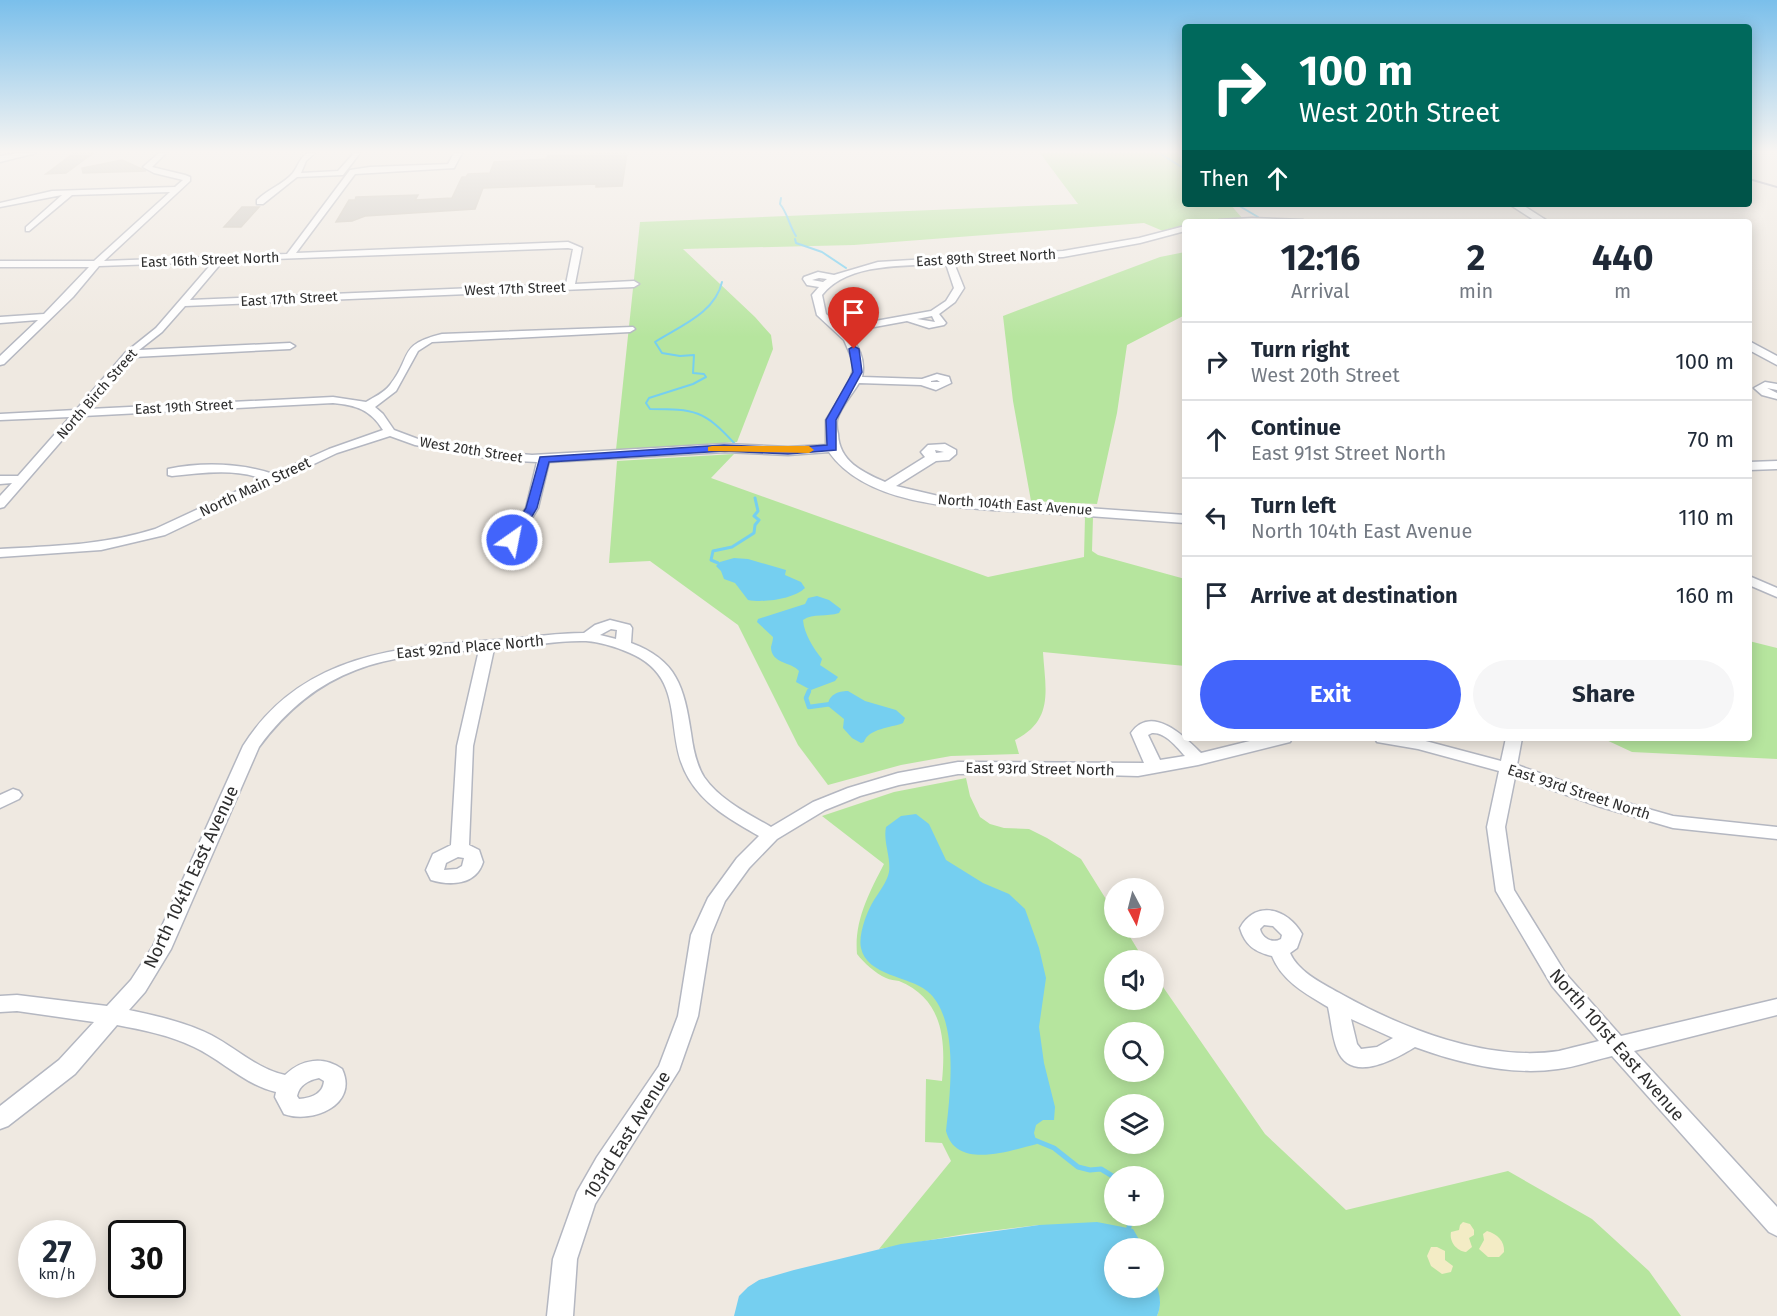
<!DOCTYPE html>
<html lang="en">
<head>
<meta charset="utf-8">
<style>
  :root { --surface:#fff; --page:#f6f6f7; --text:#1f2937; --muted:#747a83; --line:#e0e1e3; --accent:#4264fb }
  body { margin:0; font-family:"Fira Sans",sans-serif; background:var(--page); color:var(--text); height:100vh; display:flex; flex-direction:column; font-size:22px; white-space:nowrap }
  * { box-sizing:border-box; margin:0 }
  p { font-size:20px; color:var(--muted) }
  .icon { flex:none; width:33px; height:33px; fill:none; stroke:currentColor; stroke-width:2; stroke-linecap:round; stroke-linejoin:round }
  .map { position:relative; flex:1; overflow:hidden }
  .details { position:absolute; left:1182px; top:219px; width:570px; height:522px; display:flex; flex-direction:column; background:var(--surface); border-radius:6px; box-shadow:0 3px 15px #0003 }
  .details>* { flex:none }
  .banner { position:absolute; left:1182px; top:24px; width:570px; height:183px; border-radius:6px; box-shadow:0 3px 15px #0003; background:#00695c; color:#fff; overflow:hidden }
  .needle { width:39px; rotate:173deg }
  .tools { position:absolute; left:1104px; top:878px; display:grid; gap:12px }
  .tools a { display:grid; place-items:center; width:60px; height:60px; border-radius:50%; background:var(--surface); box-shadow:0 3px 15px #0003; font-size:30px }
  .speed { position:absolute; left:18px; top:1220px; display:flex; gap:12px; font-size:30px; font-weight:700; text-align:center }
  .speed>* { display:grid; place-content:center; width:78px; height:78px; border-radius:50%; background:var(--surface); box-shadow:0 3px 15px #0003; line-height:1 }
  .speed small { font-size:15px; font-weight:400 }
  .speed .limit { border:3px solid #111; border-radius:9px; background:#fff; color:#111 }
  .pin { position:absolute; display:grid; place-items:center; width:51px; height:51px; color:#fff; margin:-62px -26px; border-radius:50% 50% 50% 0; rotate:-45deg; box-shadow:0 0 6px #0007 }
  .pin .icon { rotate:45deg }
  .me { position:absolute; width:66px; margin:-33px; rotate:33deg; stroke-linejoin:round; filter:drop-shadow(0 0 4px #0008) }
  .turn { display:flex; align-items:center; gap:21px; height:126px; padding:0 18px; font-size:27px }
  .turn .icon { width:78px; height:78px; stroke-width:2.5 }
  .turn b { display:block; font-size:42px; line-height:51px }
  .then { display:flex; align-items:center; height:57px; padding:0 18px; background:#0003; gap:12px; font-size:22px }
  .eta { display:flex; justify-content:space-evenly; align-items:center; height:102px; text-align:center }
  .eta b { font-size:36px; font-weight:700; line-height:42px }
  .action { display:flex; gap:12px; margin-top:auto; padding:12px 18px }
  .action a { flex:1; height:69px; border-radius:36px; background:var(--accent); color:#fff; font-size:24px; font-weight:700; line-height:69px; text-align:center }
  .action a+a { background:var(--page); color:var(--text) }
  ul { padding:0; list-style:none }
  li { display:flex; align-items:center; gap:18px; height:78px; padding:0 18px; border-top:2px solid var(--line) }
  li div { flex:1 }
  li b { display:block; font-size:22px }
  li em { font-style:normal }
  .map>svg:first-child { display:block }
</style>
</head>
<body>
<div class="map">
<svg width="1777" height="1316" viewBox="0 0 1777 1316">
  <rect width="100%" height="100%" fill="#efe9e1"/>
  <!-- green -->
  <g fill="#b6e59e" fill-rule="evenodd">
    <polygon points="1040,153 1177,153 1185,165 1185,204 1230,204 1242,218 1185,222 1185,225 1163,231 1144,223 854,245 683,249 755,317 771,335 773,349 737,442 616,450 640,222 1078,204"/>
    <polygon points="1185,252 1185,315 1127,345 1117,413 1097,504 1031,501 1013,401 1003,316 1160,257"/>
    <path d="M734 454 711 478 988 577 1084 557 1085 517H1093L1092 551 1098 555 1185 579V666L1043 652C1045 688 1055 720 1015 740L1019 754 951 756 901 765 828 785 798 745 738 625 650 561 609 563 617 461Z"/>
    <polygon points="1749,641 1777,648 1777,759 1632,752 1602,738 1749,738"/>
    <path d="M966 778 970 796 980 817 990 824 1004 828 1029 829 1047 838 1081 859 1114 912V927H1124L1144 960H1114V999H1154V974L1265 1134 1346 1210 1508 1171 1592 1219 1649 1271 1681 1316H1157C1163 1301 1157 1292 1154 1278 1152 1269 1154 1257 1154 1248H1144L1142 1244 1039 1225 965 1234 879 1249 951 1161 942 1143 925 1142 926 1079 942 1081C946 1040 943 999 899 981 895 980 890 980 886 978 875 973 864 963 857 954 854 921 869 893 884 864L822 816 894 792ZM1114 1032H1154V1071H1114ZM1114 1104H1154V1143H1114ZM1114 1176H1154V1215H1114Z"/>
  </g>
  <!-- sand -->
  <g fill="#f3ecc5">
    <path d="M1463 1222 1470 1224 1474 1230V1235L1469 1238 1472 1247 1466 1252C1457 1251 1449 1242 1451 1232L1459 1230 1460 1225Z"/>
    <path d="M1487 1231C1497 1234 1505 1241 1504 1252L1499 1257H1488L1479 1249 1484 1240 1483 1234Z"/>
    <polygon points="1431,1247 1437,1247 1445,1251 1445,1260 1453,1266 1451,1272 1442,1274 1431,1266 1427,1256"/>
  </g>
  <!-- water -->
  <g fill="#75cff0">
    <path d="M734 558 748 559 786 570 785 575 801 582 805 588C794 599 763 603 748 600L735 583 724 579 721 571 716 566 720 562Z"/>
    <path d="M817 596 829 600 841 609 839 613C827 617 813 613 803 620 804 634 814 649 822 659L820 665 838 677 835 681 811 690 796 682 799 671C792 662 771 664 771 647 772 643 773 640 773 637L757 622 758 619 805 604 808 598Z"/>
    <path d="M848 691 865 701 896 710 905 718 903 723C891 728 869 728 864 742L861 743 852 738 843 728 844 719 828 706C828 695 838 691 848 691Z"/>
    <path d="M916 814 929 824 946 860 983 883 1009 894 1025 909 1039 948 1046 978 1039 1027 1044 1063 1055 1107 1054 1120H1043L1036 1125 1034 1133 1037 1144C1009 1151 956 1170 946 1131 950 1095 960 1017 927 991 909 976 867 976 861 948 858 935 867 911 874 900 879 892 887 882 889 872 891 857 883 842 886 827L901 816Z"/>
    <path d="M1097 1222 1133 1229 1144 1248H1114V1287H1154V1278C1159 1291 1163 1303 1157 1316H734L739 1296 748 1287 759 1280 794 1270 901 1244 1039 1225Z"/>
  </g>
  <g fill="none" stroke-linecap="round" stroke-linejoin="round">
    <!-- stream-far3 -->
    <g stroke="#75cff0" stroke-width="2">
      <polyline points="1159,153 1185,169"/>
      <path d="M781 198 780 204C788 214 789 225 796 236"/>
      <polyline points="1236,204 1258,217"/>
      <polyline points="795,239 796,243 822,252 846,268"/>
      <path d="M722 282C715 313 680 326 655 342L662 353 680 356 694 355 693 373 704 374 706 377 693 384 649 398 646 403 650 409C695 409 704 410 735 444"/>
    </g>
    <!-- stream-far2 -->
    <polyline stroke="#75cff0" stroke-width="3" points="718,563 711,560 713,551 732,547 754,533 755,525 759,520 754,516 758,511 755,498"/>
    <!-- stream-far1 -->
    <polyline stroke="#75cff0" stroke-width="4.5" points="809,691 806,698 809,707 831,704"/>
    <!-- stream -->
    <g stroke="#75cff0" stroke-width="5">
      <polyline points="1032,1139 1054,1148 1078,1167 1090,1170 1101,1169 1114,1177"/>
      <polyline points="1128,1231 1132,1215"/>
    </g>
  </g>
  <!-- building -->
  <g fill="#cbc7bf" stroke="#cbc5ba" stroke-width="1.5">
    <polygon points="74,153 93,153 66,173 46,174"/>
    <polygon points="627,153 622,186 596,187 596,184 483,188 475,209 365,216 352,221 336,222 349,200 355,200 356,197 418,195 415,200 452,198 462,177 466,177 468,174 490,173 494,162 547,159 548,155"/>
    <polygon points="122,160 146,171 83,173 82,168"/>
    <polygon points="242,207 259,207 241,227 224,227"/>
  </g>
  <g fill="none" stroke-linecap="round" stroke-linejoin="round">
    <defs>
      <g id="minor">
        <path d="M159 153H166L152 167 185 175 190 177V181L104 261 287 254 350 170 370 167 451 164 454 168 355 174 296 253 568 242 582 248 575 284 634 281 639 284 634 287 185 306 162 332 139 350 290 343 295 346 290 349 134 357 89 409 333 397 366 402C374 397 384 393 390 385 413 356 397 345 442 334L633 327 635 329 630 332 432 342 418 351 396 391 375 407 383 414 394 430 418 439 498 452 532 455 725 444 788 447 826 445V420L849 383 853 370V361L844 340 817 315 812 295 819 287 807 285 803 279 804 277 818 272 834 275 878 262 1063 251 1139 238 1185 226V231L1140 243 1063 257 954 263 964 288 955 302 939 314 946 323 944 325 929 328 907 321 847 332C858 345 866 359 862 377L922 379 937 374 949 377 951 383 936 390 921 385 859 383C852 395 840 407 837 420 836 425 837 430 838 434 839 461 862 472 885 482L925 457 921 452 928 445 945 444 956 450V454L949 460 936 461 896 486 947 498 1185 515V523C1139 520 1093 516 1047 513 981 508 871 512 829 452L788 455 725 452 549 462 538 508 517 543 512 544 505 540 526 508 537 462 498 460 415 445 390 436 337 453 165 535 101 550 0 557V549C53 546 105 545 155 529L263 479C234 468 202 473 172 476L168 475V469C201 462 241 463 273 474L329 449 383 430C371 410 356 405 333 403L83 416 4 507 0 508V496L12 483 0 484V476H18L70 417 0 420V414L76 410 126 352 156 328 213 262 99 266 73 297 4 364 0 365V356L38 320 0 323V317L44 314 89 267H0V261H94L170 192 72 195 29 231H26V227L62 195 0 207V203L52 191 175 187 183 180 154 173 143 167ZM568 248 573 249 566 284 190 300 223 261ZM946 264 954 288 946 301 931 311 842 327 826 314 822 295C848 262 907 266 946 264ZM819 278 827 279 823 282 812 280ZM932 316 935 322 917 319ZM937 380 940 382H931V381ZM935 450 944 452 936 453Z"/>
        <path d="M308 153H315L306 161 301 173 338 171 354 153H360L343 175 297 177 263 204H257V200C268 189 284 184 293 173 299 165 299 158 308 153Z"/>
        <polygon points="1252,218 1303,220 1307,222 1215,222 1219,220"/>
        <polygon points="1765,382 1777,384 1777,390 1767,388 1777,393 1777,399 1762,395 1754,388"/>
        <polygon points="1777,461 1777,469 1749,470 1749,462"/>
        <polygon points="1749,576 1777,588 1777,597 1749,585"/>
        <path d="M610 620 630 625 632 628 631 643C677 660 684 687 691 733 693 748 696 764 704 777 720 800 747 813 771 827L813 802 848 788 898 773 958 762 1144 763 1131 733C1152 703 1186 738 1201 753L1262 738H1292L1290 742 1198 765 1138 776 1030 773 958 774 899 785 860 796 825 810 777 839 749 868 725 901 711 935 698 1016 679 1070 595 1204 577 1259 573 1316H547L553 1259 577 1192 597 1157 659 1066 678 1016 691 935 708 898 737 858 759 836C733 821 705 806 689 779 662 735 689 678 630 653 616 647 601 642 586 641 556 640 524 647 494 649L473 746 469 845 479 850 483 862C476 885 451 886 431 880L426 870 433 854 451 845 457 746 479 650C384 655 319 666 259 747L171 949 145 992 129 1010C157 1016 185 1022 211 1035 236 1048 257 1069 285 1075 302 1059 323 1056 342 1069 359 1105 312 1124 284 1114L275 1097 276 1092C245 1085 222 1060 194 1047 169 1035 143 1030 117 1025L75 1074 8 1126 0 1129V1106L59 1060 94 1022 17 1011 0 1012V996L17 995 107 1006 131 980 153 946 243 746C301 654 399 646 497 640 526 638 555 633 584 633L595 625ZM611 629 617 630 616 639 600 635ZM1152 733C1165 732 1176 746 1185 756L1160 760 1148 735ZM458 857 464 858 462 866 457 869 444 870 446 863ZM319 1078 324 1081C323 1094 311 1098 299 1099L297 1096C299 1085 309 1080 319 1078Z"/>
        <path d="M1375 738 1418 739 1501 761 1506 738H1522L1517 765 1613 799 1673 816 1777 827V839L1673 828 1601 807 1515 777 1505 827 1514 890 1566 974 1621 1036 1777 999V1015L1634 1051 1777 1207V1236L1769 1232 1612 1056C1594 1060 1576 1067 1558 1069 1510 1076 1459 1063 1415 1047 1394 1060 1350 1084 1337 1049 1332 1036 1331 1020 1328 1007 1306 994 1282 981 1272 956 1255 952 1245 945 1240 928 1256 899 1288 909 1302 934L1297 948 1290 953C1299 973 1325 985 1343 995 1404 1029 1488 1062 1559 1051 1572 1048 1586 1044 1599 1041L1552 986 1496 891 1487 827 1499 771 1418 749 1377 742ZM1264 925 1273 926 1282 935 1281 939C1272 944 1262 938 1260 929ZM1351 1019 1393 1038 1377 1047 1361 1049 1357 1044Z"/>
        <polygon points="13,789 19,791 22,795 19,799 0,808 0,795"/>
      </g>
      <g id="tertiary">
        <polygon points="454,153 462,153 454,168 448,168 447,166"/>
        <polygon points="1509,204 1521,204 1549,222 1537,222"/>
        <polygon points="1749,341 1777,356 1777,365 1749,350"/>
      </g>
      <polygon id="secondary" points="18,153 36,153 0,162 0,156"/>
    </defs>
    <!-- minor casing -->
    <use href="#minor" stroke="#b4b7c1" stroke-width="3"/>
    <!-- tertiary casing -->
    <use href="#tertiary" stroke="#b4b7c1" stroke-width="3"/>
    <!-- secondary casing -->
    <use href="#secondary" stroke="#b4b7c1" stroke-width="3"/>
    <!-- minor -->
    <use href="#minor" fill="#fff" fill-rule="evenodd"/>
    <!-- tertiary -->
    <use href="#tertiary" fill="#fff" fill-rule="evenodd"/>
    <!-- secondary -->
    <use href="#secondary" fill="#fff" fill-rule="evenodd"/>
    <!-- rail -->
    <polyline stroke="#a3a6b8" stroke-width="2" points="1749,179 1777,187"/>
  </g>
  <!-- sky -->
  <linearGradient id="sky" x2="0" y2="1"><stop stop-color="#7abfeb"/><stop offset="0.45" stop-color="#f8f5f2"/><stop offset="1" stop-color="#f8f5f2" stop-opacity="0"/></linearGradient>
  <rect width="1777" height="337" fill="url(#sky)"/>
  <!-- route -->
  <polygon fill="#4264fb" stroke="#2b41a3" stroke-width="1.5" points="854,346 859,349 862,372 836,420 836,450 788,454 724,451 549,462 537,508 516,543 512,544 506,540 526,508 540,457 724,445 788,448 827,445 826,420 853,372 849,349"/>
  <!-- slow -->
  <polygon fill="#f59e0b" points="712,446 809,446 814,450 809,453 708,451 708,447"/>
  <g text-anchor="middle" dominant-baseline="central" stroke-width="6" stroke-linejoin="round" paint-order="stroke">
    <!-- far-street labels -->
    <g font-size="14" fill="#2e2e2e" stroke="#fff">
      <text transform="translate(986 258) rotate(-3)">East 89th Street North</text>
      <text transform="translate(210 260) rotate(-2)">East 16th Street North</text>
      <text transform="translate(515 289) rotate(-2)">West 17th Street</text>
      <text transform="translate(289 299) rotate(-3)">East 17th Street</text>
      <text transform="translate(97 394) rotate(-49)">North Birch Street</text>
      <text transform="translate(184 407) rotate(-3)">East 19th Street</text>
      <text transform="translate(471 450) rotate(9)">West 20th Street</text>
      <text transform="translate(1015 505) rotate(4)">North 104th East Avenue</text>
    </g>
    <!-- street labels -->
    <g font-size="15" fill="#2e2e2e" stroke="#fff">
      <text transform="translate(255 487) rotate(-25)">North Main Street</text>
      <text transform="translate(470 647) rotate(-5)">East 92nd Place North</text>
      <text transform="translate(1040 769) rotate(1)">East 93rd Street North</text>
      <text transform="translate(1579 792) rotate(18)">East 93rd Street North</text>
    </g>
    <!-- near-street labels -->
    <g font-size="18" fill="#2e2e2e" stroke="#fff">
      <text transform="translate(191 877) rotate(-65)">North 104th East Avenue</text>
      <text transform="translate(1617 1045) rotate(49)">North 101st East Avenue</text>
      <text transform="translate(627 1135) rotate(-58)">103rd East Avenue</text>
    </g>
  </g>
</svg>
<div class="tools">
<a><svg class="needle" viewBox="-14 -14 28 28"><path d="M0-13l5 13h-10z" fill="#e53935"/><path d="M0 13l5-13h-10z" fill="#747a83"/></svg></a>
<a><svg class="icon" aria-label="sound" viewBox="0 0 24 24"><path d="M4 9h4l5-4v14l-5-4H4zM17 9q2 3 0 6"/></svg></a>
<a><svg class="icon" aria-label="search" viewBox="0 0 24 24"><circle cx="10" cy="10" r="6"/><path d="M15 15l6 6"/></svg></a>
<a><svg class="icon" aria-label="layers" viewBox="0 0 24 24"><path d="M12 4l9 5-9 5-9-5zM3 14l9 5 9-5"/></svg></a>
<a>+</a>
<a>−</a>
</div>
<div class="speed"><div>27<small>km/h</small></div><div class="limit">30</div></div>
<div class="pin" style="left:854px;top:349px;background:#d93025"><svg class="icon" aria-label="arrive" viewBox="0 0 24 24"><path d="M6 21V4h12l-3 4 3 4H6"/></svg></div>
<svg class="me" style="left:512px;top:540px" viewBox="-20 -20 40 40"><circle r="17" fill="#4264fb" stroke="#fff" stroke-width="3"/><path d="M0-11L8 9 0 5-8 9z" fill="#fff"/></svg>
<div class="banner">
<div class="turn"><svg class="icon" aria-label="right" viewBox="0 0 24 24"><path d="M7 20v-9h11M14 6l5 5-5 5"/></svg><div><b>100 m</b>West 20th Street</div></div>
<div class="then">Then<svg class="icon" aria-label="ahead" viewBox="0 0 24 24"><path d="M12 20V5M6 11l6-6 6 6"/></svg></div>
</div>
<section class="details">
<div class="eta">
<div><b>12:16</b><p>Arrival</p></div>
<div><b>2</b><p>min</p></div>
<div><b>440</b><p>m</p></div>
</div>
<ul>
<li><svg class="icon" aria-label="right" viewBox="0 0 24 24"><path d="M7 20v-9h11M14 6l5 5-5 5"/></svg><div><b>Turn right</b><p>West 20th Street</p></div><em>100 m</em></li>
<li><svg class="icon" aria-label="ahead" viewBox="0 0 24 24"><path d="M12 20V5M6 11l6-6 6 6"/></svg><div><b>Continue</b><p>East 91st Street North</p></div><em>70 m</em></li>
<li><svg class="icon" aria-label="left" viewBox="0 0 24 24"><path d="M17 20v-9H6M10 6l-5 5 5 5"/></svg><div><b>Turn left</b><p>North 104th East Avenue</p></div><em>110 m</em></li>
<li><svg class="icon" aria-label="arrive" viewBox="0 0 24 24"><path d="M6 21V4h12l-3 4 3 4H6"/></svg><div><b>Arrive at destination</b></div><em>160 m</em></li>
</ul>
<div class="action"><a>Exit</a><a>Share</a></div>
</section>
</div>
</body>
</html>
